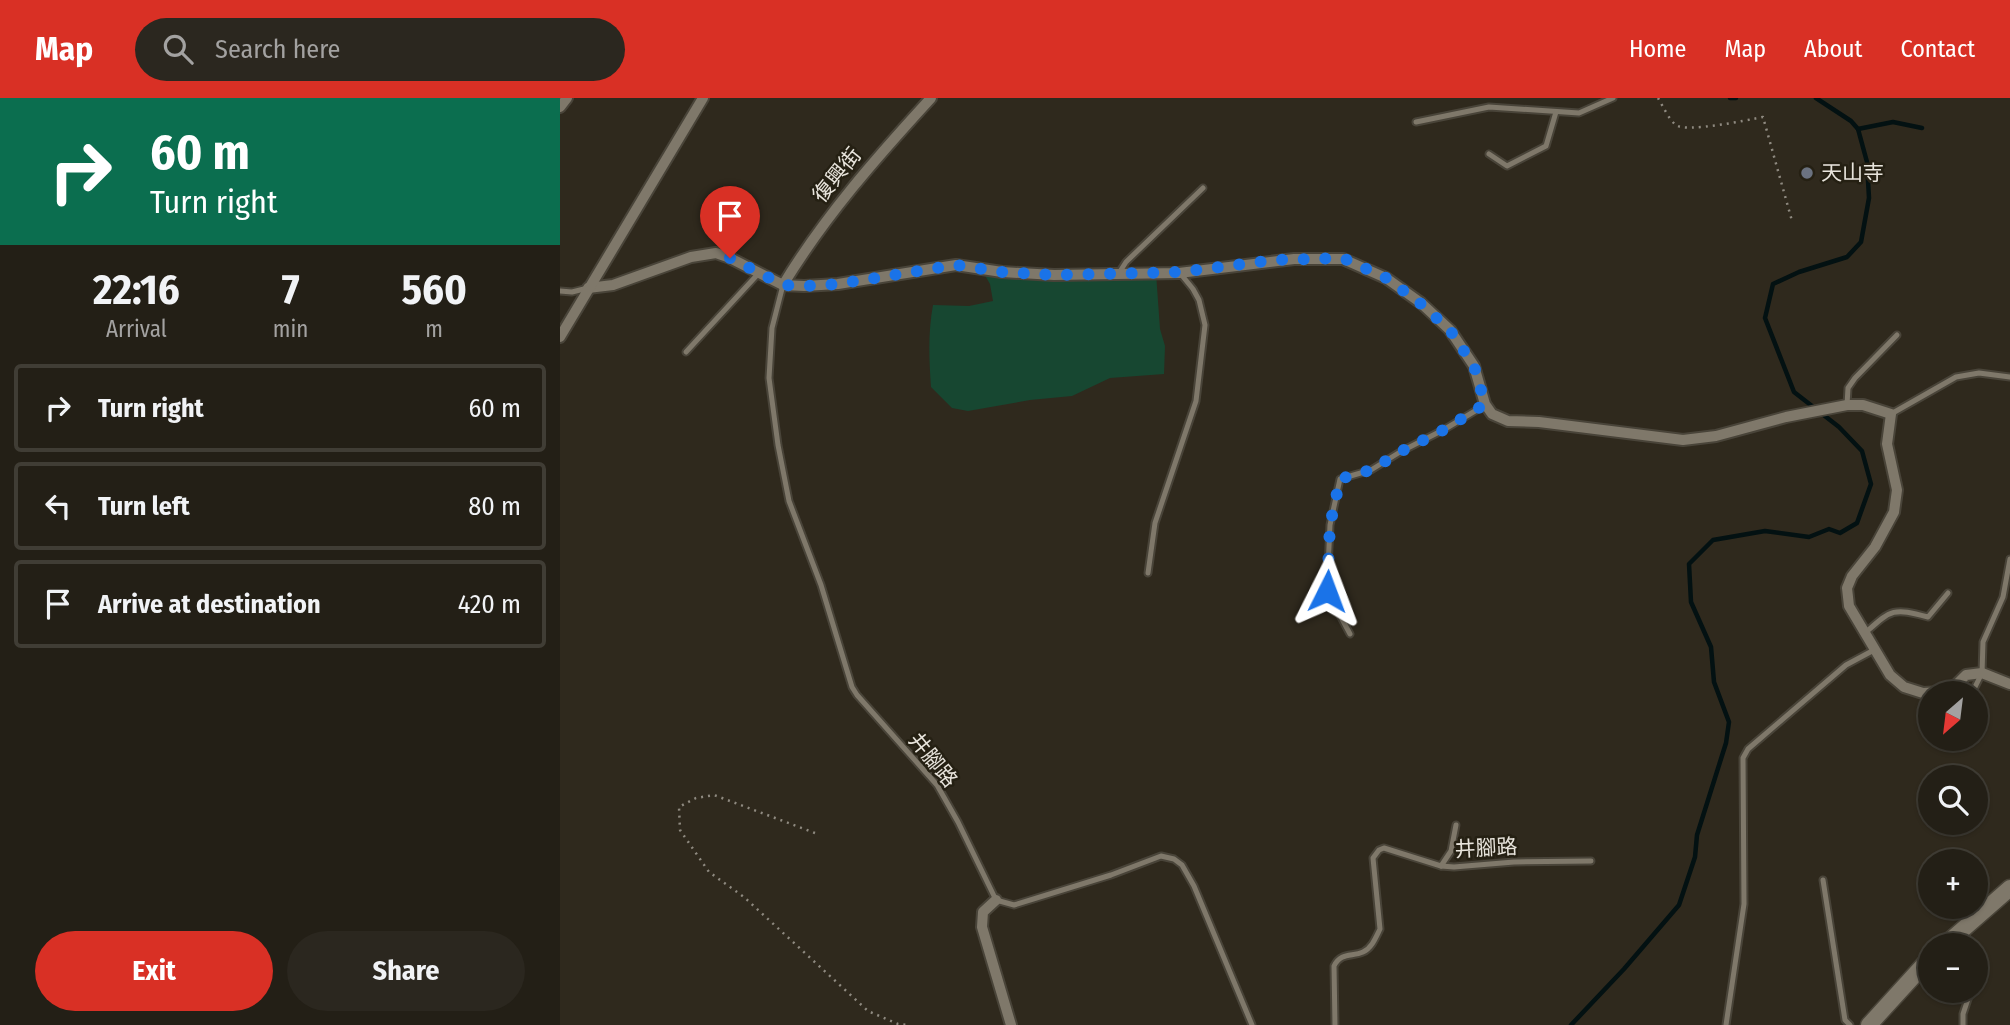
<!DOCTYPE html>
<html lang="en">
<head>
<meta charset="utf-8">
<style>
  :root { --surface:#231f16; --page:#2b271f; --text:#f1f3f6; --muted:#a3a2a1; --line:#403d35; --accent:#d93025 }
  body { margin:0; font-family:"Fira Sans Condensed","Noto Sans TC",sans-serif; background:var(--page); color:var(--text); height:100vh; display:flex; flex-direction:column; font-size:26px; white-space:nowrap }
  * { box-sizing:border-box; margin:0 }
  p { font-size:23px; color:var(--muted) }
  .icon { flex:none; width:38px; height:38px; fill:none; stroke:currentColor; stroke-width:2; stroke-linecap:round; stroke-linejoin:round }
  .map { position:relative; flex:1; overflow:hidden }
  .sheet { display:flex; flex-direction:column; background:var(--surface); width:560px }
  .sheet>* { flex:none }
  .hud { background:#0b6e4f; color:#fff; overflow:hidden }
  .needle { width:46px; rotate:208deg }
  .fabs { position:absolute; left:1358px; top:583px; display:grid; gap:14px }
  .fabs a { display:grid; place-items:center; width:70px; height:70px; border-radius:50%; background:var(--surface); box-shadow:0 2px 5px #0004,0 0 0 2px var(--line); font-size:35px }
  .pin { position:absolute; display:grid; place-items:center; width:60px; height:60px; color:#fff; margin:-72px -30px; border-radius:50% 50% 50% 0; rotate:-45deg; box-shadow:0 0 7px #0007 }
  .pin .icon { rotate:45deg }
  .me { position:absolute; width:77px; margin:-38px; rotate:3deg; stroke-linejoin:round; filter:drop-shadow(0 0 5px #0008) }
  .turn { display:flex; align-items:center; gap:24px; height:147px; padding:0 35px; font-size:32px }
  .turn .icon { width:91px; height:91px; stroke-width:2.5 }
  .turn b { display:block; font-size:49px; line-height:60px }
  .eta { display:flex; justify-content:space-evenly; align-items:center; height:119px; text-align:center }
  .eta b { font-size:42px; font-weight:700; line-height:49px }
  .primary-button { display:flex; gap:14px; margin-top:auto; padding:14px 35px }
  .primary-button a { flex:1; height:80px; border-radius:42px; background:var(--accent); color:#fff; font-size:28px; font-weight:700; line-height:80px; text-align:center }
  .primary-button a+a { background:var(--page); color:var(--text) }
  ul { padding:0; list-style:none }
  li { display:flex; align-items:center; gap:21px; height:88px; margin:0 14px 10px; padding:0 21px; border:4px solid var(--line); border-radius:7px }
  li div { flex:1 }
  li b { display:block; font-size:26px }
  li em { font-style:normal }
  header { display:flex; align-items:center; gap:42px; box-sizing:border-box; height:98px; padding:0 35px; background:var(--accent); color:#fff }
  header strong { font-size:33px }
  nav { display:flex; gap:38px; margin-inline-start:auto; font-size:24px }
  .search { width:490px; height:63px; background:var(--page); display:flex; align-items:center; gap:18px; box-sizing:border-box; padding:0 24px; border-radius:38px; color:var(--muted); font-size:26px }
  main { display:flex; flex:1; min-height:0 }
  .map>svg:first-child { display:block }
</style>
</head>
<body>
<header>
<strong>Map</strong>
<div class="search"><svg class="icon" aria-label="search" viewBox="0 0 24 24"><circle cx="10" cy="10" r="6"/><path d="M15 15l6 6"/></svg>Search here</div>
<nav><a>Home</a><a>Map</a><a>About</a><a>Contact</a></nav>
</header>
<main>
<section class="sheet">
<div class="hud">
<div class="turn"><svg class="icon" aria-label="right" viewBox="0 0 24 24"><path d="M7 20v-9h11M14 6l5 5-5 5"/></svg><div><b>60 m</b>Turn right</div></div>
</div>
<div class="eta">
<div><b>22:16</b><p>Arrival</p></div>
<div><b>7</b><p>min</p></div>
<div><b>560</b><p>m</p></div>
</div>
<ul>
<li><svg class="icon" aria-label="right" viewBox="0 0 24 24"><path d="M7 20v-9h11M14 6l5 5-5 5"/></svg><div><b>Turn right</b></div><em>60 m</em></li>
<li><svg class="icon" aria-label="left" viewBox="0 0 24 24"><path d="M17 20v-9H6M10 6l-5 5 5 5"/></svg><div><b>Turn left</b></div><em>80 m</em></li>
<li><svg class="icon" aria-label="arrive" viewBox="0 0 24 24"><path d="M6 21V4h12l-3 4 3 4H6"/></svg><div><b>Arrive at destination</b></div><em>420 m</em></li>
</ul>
<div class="primary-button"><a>Exit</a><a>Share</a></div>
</section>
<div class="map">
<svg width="1450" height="927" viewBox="0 0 1450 927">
  <rect width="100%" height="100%" fill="#2f291d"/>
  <!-- green -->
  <path fill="#174731" d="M419 167 596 175 600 231 605 248 604 276 550 280 512 298 470 302 408 313 392 310 371 289C369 261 368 234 373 207L409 208 433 203 430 186Z"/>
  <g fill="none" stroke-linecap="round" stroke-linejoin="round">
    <!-- stream -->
    <g stroke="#031112" stroke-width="4.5">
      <polyline points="1170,0 1176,0"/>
      <polyline points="1256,0 1291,23 1298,31 1333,24 1362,30"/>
      <polyline points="1011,927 1064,871 1119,807 1135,759 1137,737 1166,645 1169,624 1154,584 1151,549 1131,504 1129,466 1153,442 1205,433 1249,439 1269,431 1280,435 1297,425 1311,386 1302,353 1279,329 1234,294 1205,220 1213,186 1239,174 1287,159 1301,144 1309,100 1307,64 1298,31"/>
    </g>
    <defs>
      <g id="lane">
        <polyline points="856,24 929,9 1019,15 1053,0"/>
        <polyline points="929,56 947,68 986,48 996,14"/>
        <polyline points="559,175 566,164 643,90"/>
        <polyline points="223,187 212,230 209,280 218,347 229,403 261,487 292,589 297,597 377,687 398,724 436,802 454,807 551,777 601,758 614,761 622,767 634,788 692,927"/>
        <polyline points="0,193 12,194 28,190"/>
        <polyline points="126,254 198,176"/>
        <polyline points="1287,307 1288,290 1295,280 1337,237"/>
        <polyline points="1331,316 1396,279 1419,275 1450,279"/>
        <polyline points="588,475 595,425 636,303 645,227 639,202 633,191 620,175"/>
        <polyline points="790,536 767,493 770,427 780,381 811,372 840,354 885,331 925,307"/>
        <path d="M1304 536C1331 512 1332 509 1368 519L1388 495"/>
        <polyline points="1412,595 1422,575 1423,544 1443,499 1450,461"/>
        <polyline points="1388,643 1389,640"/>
        <polyline points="881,768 891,753 896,727"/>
        <polyline points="1263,782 1285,922 1290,927"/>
        <polyline points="1404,834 1411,847"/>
        <polyline points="1416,856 1418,860 1416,873"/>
        <path d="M775 927 774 868C781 854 792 859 803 854 812 850 816 839 820 831L813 760 819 752 824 750 881 768 894 769 954 764 1031 763"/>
        <polyline points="1166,927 1184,806 1183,660 1188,651 1286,567 1314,552"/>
        <polyline points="1403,927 1403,916 1411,892"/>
      </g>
      <g id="street">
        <polyline points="0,9 7,0"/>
        <path d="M223 187C265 118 316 60 371 0"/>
        <polyline points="28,190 53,187 131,159 156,155 170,160 223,187 244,188 278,186 396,167 442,174 494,177 619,175 734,161 783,161 826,180 861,205 890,232 914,268 925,306 932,316 948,323 979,324 1123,342 1156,338 1226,319 1287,307 1303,307 1331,316 1327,346 1337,392 1334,414 1315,449 1292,478 1287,490 1289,508 1330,577 1344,589 1363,595 1382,594 1396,587 1406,577 1422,575 1450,586"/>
        <polyline points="0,239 143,0"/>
        <polyline points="436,802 423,814 422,829 451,927"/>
      </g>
      <g id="secondary">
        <polyline points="1385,847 1450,790"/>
        <polyline points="1309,927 1370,860"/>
      </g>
    </defs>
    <!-- lane casing -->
    <use href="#lane" stroke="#494439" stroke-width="9"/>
    <!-- street casing -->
    <use href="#street" stroke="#494439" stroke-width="14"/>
    <!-- secondary casing -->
    <use href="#secondary" stroke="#494439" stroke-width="19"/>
    <!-- path -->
    <g stroke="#8f8a80" stroke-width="2.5" stroke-dasharray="2 5" stroke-linecap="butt">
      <path d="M1098 0C1103 8 1109 22 1116 27 1126 35 1188 22 1203 19L1232 123"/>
      <polyline points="255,735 154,697 136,700 119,709 120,732 149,774 184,799 308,913 338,926 349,927"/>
    </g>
    <!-- lane -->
    <use href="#lane" stroke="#7f786a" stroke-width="5"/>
    <!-- street -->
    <use href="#street" stroke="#7f786a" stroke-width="10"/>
    <!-- secondary -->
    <use href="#secondary" stroke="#7f786a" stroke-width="16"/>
  </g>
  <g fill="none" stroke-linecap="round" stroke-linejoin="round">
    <!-- route -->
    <polyline stroke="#1a73e8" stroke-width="12" stroke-dasharray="0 21.6" points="170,160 223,187 244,188 278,186 396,167 442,174 494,177 620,174 715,162 783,160 826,180 860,205 890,232 914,268 925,306 885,331 840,354 811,372 780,381 770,427 767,493"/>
  </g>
  <!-- markers -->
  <circle fill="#6b7280" stroke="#252013" stroke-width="2.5" cx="1247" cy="75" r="7"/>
  <g text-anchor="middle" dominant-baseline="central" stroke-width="5" stroke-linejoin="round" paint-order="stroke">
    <!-- poi labels -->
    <g font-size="21" fill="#e8e4dc" stroke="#252013" text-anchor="start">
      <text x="1261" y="75">天山寺</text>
    </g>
    <!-- street labels -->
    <g font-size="21" fill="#e8e4dc" stroke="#252013">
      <text transform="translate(277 77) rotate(-51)">復興街</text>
      <text transform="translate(373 662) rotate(51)">井腳路</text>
      <text transform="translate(926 750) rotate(-3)">井腳路</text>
    </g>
  </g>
</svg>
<div class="fabs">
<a><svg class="needle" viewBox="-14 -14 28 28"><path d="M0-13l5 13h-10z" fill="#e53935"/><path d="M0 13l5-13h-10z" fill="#a3a2a1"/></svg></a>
<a><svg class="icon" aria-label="search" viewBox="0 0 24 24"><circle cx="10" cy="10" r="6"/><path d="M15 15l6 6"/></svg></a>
<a>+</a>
<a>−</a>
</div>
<div class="pin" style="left:170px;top:160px;background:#d93025"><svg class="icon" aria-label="arrive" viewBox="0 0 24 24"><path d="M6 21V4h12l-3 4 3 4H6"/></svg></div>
<svg class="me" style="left:767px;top:493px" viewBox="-20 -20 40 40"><path d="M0-17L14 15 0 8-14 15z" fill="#1a73e8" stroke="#fff" stroke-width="4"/></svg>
</div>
</main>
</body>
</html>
